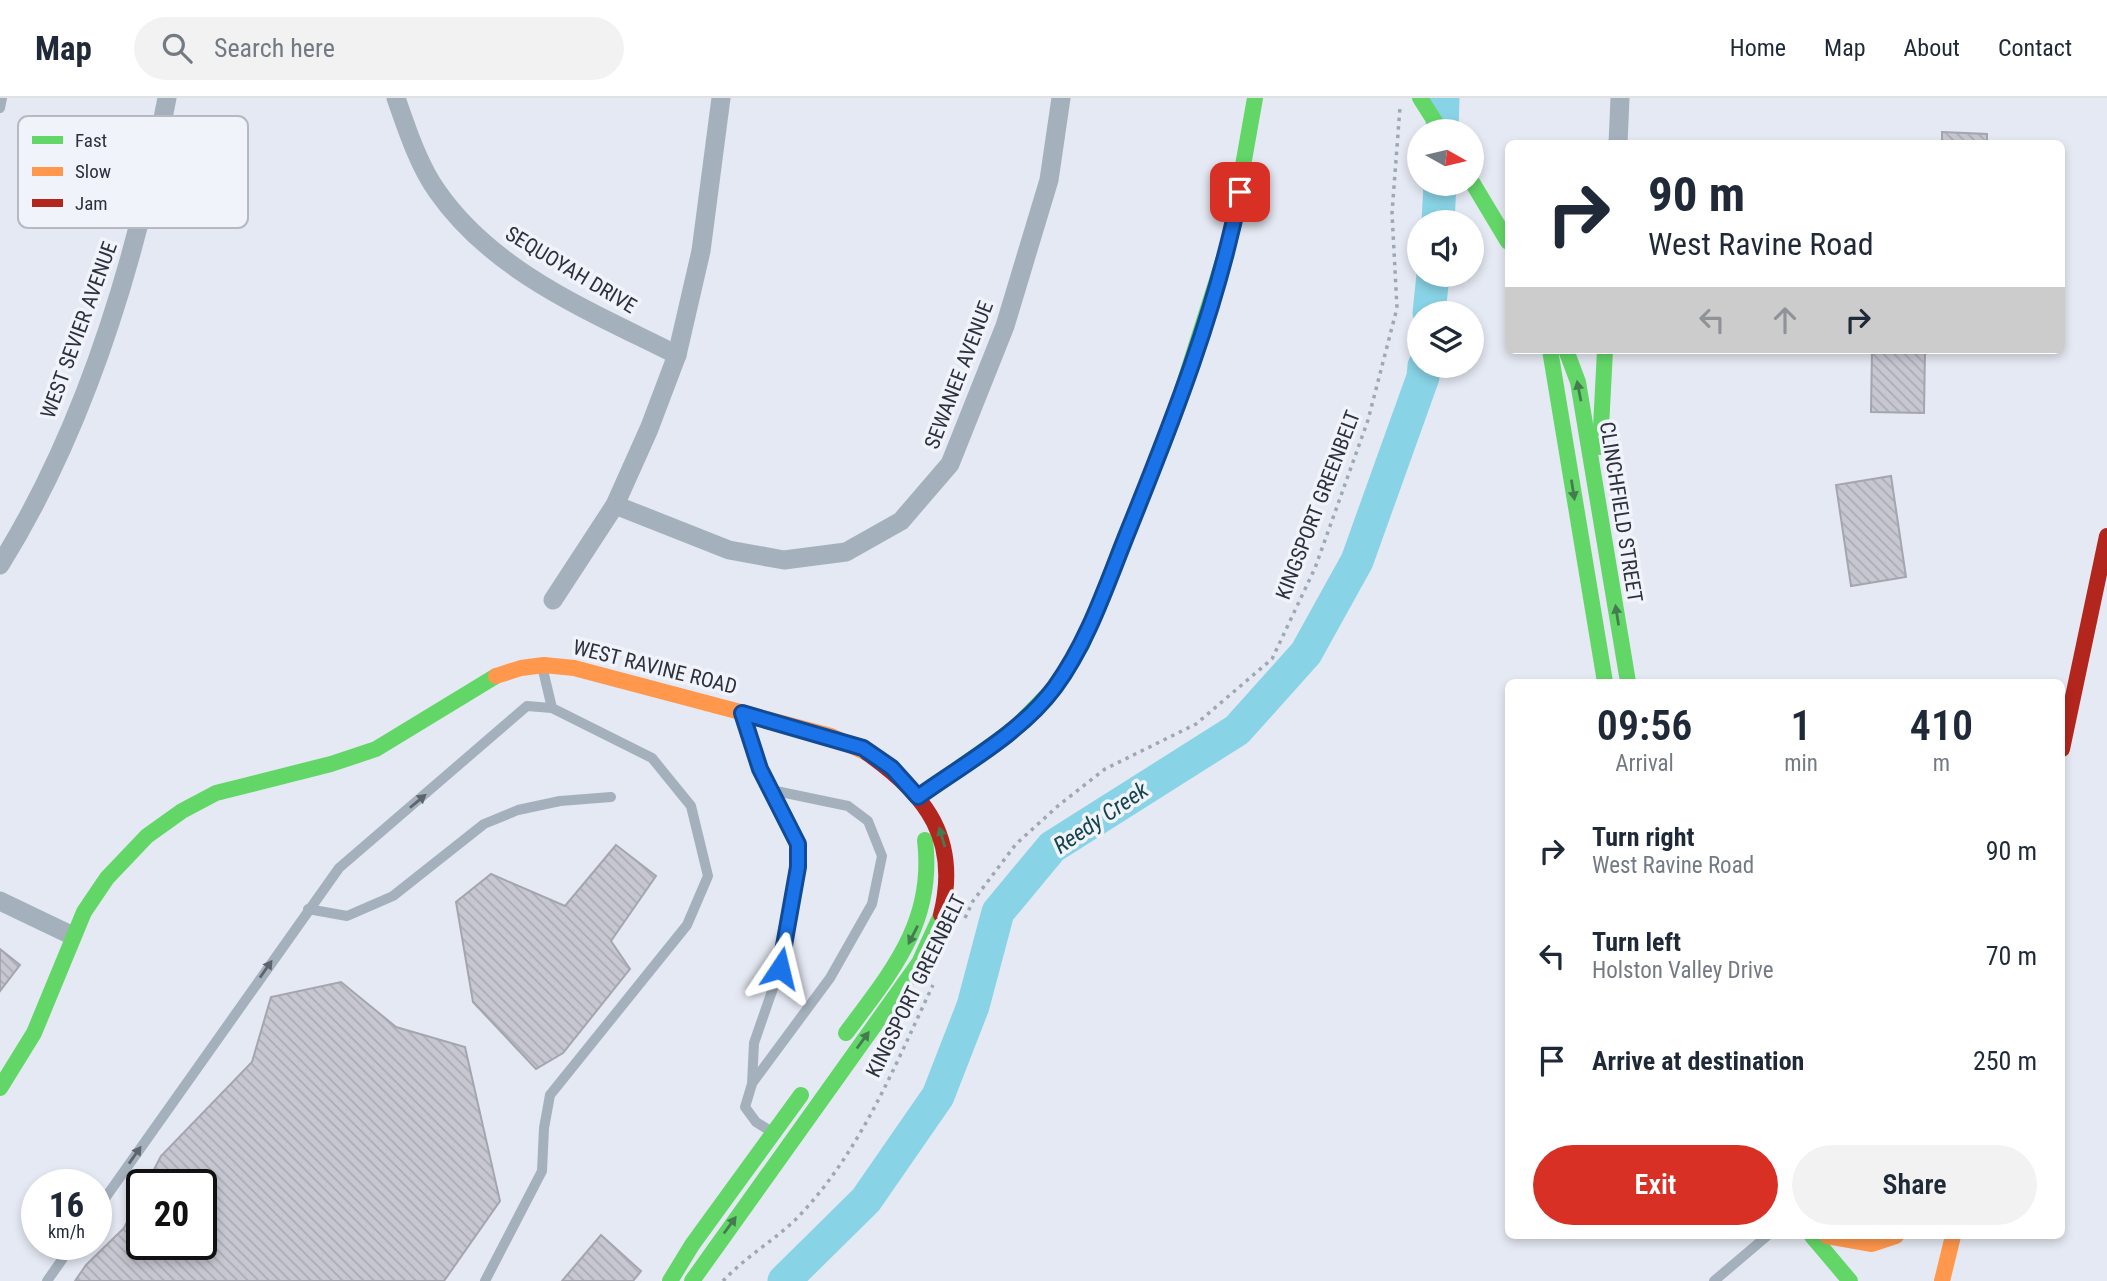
<!DOCTYPE html>
<html lang="en">
<head>
<meta charset="utf-8">
<style>
  :root { --surface:#fff; --page:#f2f2f3; --text:#1f2937; --muted:#747a83; --line:#e0e1e3; --accent:#d93025 }
  body { margin:0; font-family:"Roboto Condensed",sans-serif; background:var(--page); color:var(--text); height:100vh; display:flex; flex-direction:column; font-size:26px; white-space:nowrap }
  * { box-sizing:border-box; margin:0 }
  p { font-size:23px; color:var(--muted) }
  .icon { flex:none; width:38px; height:38px; fill:none; stroke:currentColor; stroke-width:2; stroke-linecap:round; stroke-linejoin:round }
  .map { position:relative; flex:1; overflow:hidden }
  .side { position:absolute; left:1505px; top:581px; width:560px; height:560px; display:flex; flex-direction:column; background:var(--surface); border-radius:10px; box-shadow:0 4px 10px #0003 }
  .side>* { flex:none }
  .hud { position:absolute; left:1505px; top:42px; width:560px; height:214px; border-radius:10px; box-shadow:0 4px 10px #0003; background:#fff; color:var(--text); overflow:hidden }
  .needle { width:46px; rotate:98deg }
  .controls { position:absolute; left:1407px; top:21px; display:grid; gap:14px }
  .controls a { display:grid; place-items:center; width:77px; height:77px; border-radius:50%; background:var(--surface); box-shadow:0 4px 10px #0003; font-size:35px }
  .speed { position:absolute; left:21px; top:1071px; display:flex; gap:14px; font-size:35px; font-weight:700; text-align:center }
  .speed>* { display:grid; place-content:center; width:91px; height:91px; border-radius:50%; background:var(--surface); box-shadow:0 4px 10px #0003; line-height:1 }
  .speed small { font-size:18px; font-weight:400 }
  .speed .limit { border:4px solid #111; border-radius:10px; background:#fff; color:#111 }
  .pin { position:absolute; display:grid; place-items:center; width:60px; height:60px; color:#fff; margin:-30px; border-radius:14px; box-shadow:0 4px 10px #0006 }
  .me { position:absolute; width:77px; margin:-38px; rotate:10deg; stroke-linejoin:round; filter:drop-shadow(0 0 5px #0008) }
  .turn { display:flex; align-items:center; gap:24px; height:147px; padding:0 28px; font-size:32px }
  .turn .icon { width:91px; height:91px; stroke-width:2.5 }
  .turn b { display:block; font-size:49px; line-height:60px }
  .lanes { display:flex; align-items:center; height:66px; padding:0 28px; background:#0003; justify-content:center; gap:35px; direction:ltr }
  .lanes .off { opacity:.35 }
  .eta { display:flex; justify-content:space-evenly; align-items:center; height:119px; text-align:center }
  .eta b { font-size:42px; font-weight:600; line-height:49px }
  .primary-button { display:flex; gap:14px; margin-top:auto; padding:14px 28px }
  .primary-button a { flex:1; height:80px; border-radius:42px; background:var(--accent); color:#fff; font-size:28px; font-weight:600; line-height:80px; text-align:center }
  .primary-button a+a { background:var(--page); color:var(--text) }
  ul { padding:0; list-style:none }
  li { display:flex; align-items:center; gap:21px; height:105px; padding:0 28px }
  li div { flex:1 }
  li b { display:block; font-size:26px }
  li em { font-style:normal }
  header { display:flex; align-items:center; gap:42px; box-sizing:border-box; height:98px; padding:0 35px; background:var(--surface); border-bottom:2px solid var(--line) }
  header strong { font-size:33px }
  nav { display:flex; gap:38px; margin-inline-start:auto; font-size:24px }
  .search { width:490px; height:63px; background:var(--page); display:flex; align-items:center; gap:18px; box-sizing:border-box; padding:0 24px; border-radius:38px; color:var(--muted); font-size:26px }
  .map>svg:first-child { display:block }
</style>
</head>
<body>
<header>
<strong>Map</strong>
<div class="search"><svg class="icon" aria-label="search" viewBox="0 0 24 24"><circle cx="10" cy="10" r="6"/><path d="M15 15l6 6"/></svg>Search here</div>
<nav><a>Home</a><a>Map</a><a>About</a><a>Contact</a></nav>
</header>
<div class="map">
<svg width="2107" height="1183" viewBox="0 0 2107 1183">
  <defs>
    <pattern id="building-back-hatch" width="6" height="6" patternUnits="userSpaceOnUse" patternTransform="scale(1.75)"><rect width="6" height="6" fill="#c7c7d2"/><path d="M-1 5l2 2M0 0l6 6M5-1l2 2" fill="none" stroke="#ababb5"/></pattern>
  </defs>
  <rect width="100%" height="100%" fill="#e5e9f3"/>
  <g fill="none" stroke-linecap="round" stroke-linejoin="round">
    <!-- river -->
    <g stroke="#88d3e5" stroke-width="33">
      <polyline points="1442,33 1443,0"/>
      <polyline points="1438,124 1440,86"/>
      <polyline points="1429,215 1433,177"/>
      <polyline points="784,1183 866,1102 938,998 973,908 998,814 1052,749 1237,632 1306,555 1357,463 1423,279 1424,268"/>
    </g>
  </g>
  <!-- building -->
  <g fill="url(#building-back-hatch)" stroke="#a5a5af" stroke-width="2">
    <polygon points="1942,34 1987,36 1987,46 1942,46"/>
    <polygon points="1872,252 1925,252 1924,315 1871,314"/>
    <polygon points="1891,378 1906,479 1851,488 1836,387"/>
    <polygon points="616,747 656,778 611,843 630,871 563,955 536,971 473,904 456,804 491,776 565,808"/>
    <polygon points="0,851 20,867 0,893"/>
    <polygon points="341,884 396,929 465,949 500,1103 444,1183 75,1183 86,1167 124,1130 142,1095 142,1146 201,1146 201,1087 146,1087 161,1058 252,964 271,899"/>
    <polygon points="601,1137 641,1173 633,1183 562,1183"/>
  </g>
  <g fill="none" stroke-linecap="round" stroke-linejoin="round">
    <!-- path -->
    <g stroke="#9ea8b1" stroke-width="3.5" stroke-dasharray="3.5 5" stroke-linecap="butt">
      <polyline points="965,820 973,803 1016,746 1059,707 1105,671 1196,626 1272,561 1315,470 1368,322 1397,210 1392,115 1400,9"/>
      <path d="M723 1183C746 1158 777 1141 800 1117 862 1051 895 967 933 887"/>
    </g>
    <!-- lane -->
    <g stroke="#a4b1bc" stroke-width="10">
      <polyline points="0,10 2,0"/>
      <polyline points="744,618 760,671 798,746 798,769 780,870 754,945 752,986 745,1009 756,1024 772,1034"/>
      <polyline points="308,811 347,818 393,798 484,726 518,712 560,703 611,699"/>
      <polyline points="753,984 830,880 872,806 882,758 868,723 848,708 771,692"/>
      <polyline points="96,1113 339,770 527,608 552,610"/>
      <polyline points="47,1183 73,1146"/>
      <polyline points="485,1183 542,1073 544,1030 550,997 687,827 708,778 691,708 652,660 552,610 542,568"/>
      <polyline points="1714,1183 1767,1138"/>
    </g>
    <!-- street -->
    <g stroke="#a4b1bc" stroke-width="19">
      <path d="M396 0C407 31 418 66 437 93 494 175 590 213 677 257"/>
      <polyline points="1618,46 1620,0"/>
      <polyline points="615,407 729,452 784,462 846,454 901,423 950,366 1005,228 1049,82 1061,0"/>
      <path d="M0 467C86 329 137 158 167 0"/>
      <polyline points="553,502 615,407 649,331 677,257 701,153 721,0"/>
      <polyline points="0,803 71,837"/>
    </g>
    <!-- fast -->
    <g stroke="#63d668" stroke-width="16">
      <polyline points="1420,0 1441,33"/>
      <polyline points="1472,84 1508,144"/>
      <polyline points="1550,252 1605,584"/>
      <polyline points="1566,252 1578,284 1628,584"/>
      <polyline points="1600,349 1605,252"/>
      <polyline points="918,699 1014,631 1053,591 1082,547 1172,324 1230,141 1255,0"/>
      <path d="M846 935C892 873 935 824 925 742"/>
      <polyline points="0,990 34,935 84,814 107,780 147,738 182,713 216,695 331,666 376,651 496,578"/>
      <polyline points="1812,1138 1850,1183"/>
      <polyline points="670,1183 692,1147 801,997"/>
      <polyline points="692,1183 919,865 941,817"/>
    </g>
    <!-- slow -->
    <g stroke="#ff974d" stroke-width="16">
      <polyline points="496,578 521,570 544,567 574,570 831,638 867,655"/>
      <polyline points="1827,1138 1872,1146 1896,1138"/>
      <polyline points="1942,1183 1953,1138"/>
    </g>
    <!-- jam -->
    <g stroke="#b3261e" stroke-width="16">
      <polyline points="2062,651 2107,438"/>
      <path d="M867 655C927 697 960 742 941 817"/>
    </g>
  </g>
  <!-- one-way arrows -->
  <defs><path id="oneway-solid" d="M-6-.8H1V-3.2L6.5 0L1 3.2V.8H-6Z" transform="scale(1.75)"/></defs>
  <g fill="#457b50">
    <use href="#oneway-solid" transform="translate(1579 293) rotate(-101)"/>
    <use href="#oneway-solid" transform="translate(1573 392) rotate(81)"/>
    <use href="#oneway-solid" transform="translate(1617 517) rotate(-99)"/>
    <use href="#oneway-solid" transform="translate(942 739) rotate(-106)"/>
    <use href="#oneway-solid" transform="translate(913 837) rotate(117)"/>
    <use href="#oneway-solid" transform="translate(863 942) rotate(-54)"/>
    <use href="#oneway-solid" transform="translate(730 1127) rotate(-54)"/>
  </g>
  <g fill="#5d6470">
    <use href="#oneway-solid" transform="translate(418 703) rotate(-40)"/>
    <use href="#oneway-solid" transform="translate(266 871) rotate(-55)"/>
    <use href="#oneway-solid" transform="translate(135 1057) rotate(-55)"/>
  </g>
  <g fill="none" stroke-linecap="round" stroke-linejoin="round">
    <defs>
      <path id="route" d="M780 870 798 769V746L760 671 742 615 863 650 892 670 918 699C964 666 1021 635 1055 589 1089 542 1107 485 1129 431 1173 322 1217 210 1240 94"/>
    </defs>
    <!-- route casing -->
    <use href="#route" stroke="#114b97" stroke-width="18"/>
    <!-- route -->
    <use href="#route" stroke="#1a73e8" stroke-width="12"/>
  </g>
  <g text-anchor="middle" dominant-baseline="central" stroke-width="7" stroke-linejoin="round" paint-order="stroke">
    <!-- street labels -->
    <g font-size="21" fill="#2d313d" stroke="#f1f3fa">
      <text transform="translate(571 172) rotate(31)">SEQUOYAH DRIVE</text>
      <text transform="translate(79 232) rotate(-70)">WEST SEVIER AVENUE</text>
      <text transform="translate(959 277) rotate(-69)">SEWANEE AVENUE</text>
      <text transform="translate(1318 407) rotate(-69)">KINGSPORT GREENBELT</text>
      <text transform="translate(1621 414) rotate(81)">CLINCHFIELD STREET</text>
      <text transform="translate(655 569) rotate(14)">WEST RAVINE ROAD</text>
      <text transform="translate(916 888) rotate(-64)">KINGSPORT GREENBELT</text>
    </g>
    <!-- water labels -->
    <g font-size="23" font-style="italic" fill="#15454e" stroke="#f1f3fa">
      <text transform="translate(1101 720) rotate(-34)">Reedy Creek</text>
    </g>
  </g>
  <!-- legend -->
  <rect x="18" y="18" width="230" height="112" rx="10" fill="#f1f3fa" stroke="#b6b9c1" stroke-width="2"/>
  <rect x="32" y="38" width="31" height="8" fill="#63d668"/>
  <rect x="32" y="69" width="31" height="9" fill="#ff974d"/>
  <rect x="32" y="101" width="31" height="8" fill="#b3261e"/>
  <g font-size="19" fill="#2d313d">
    <text x="75" y="49">Fast</text>
    <text x="75" y="80">Slow</text>
    <text x="75" y="112">Jam</text>
  </g>
</svg>
<div class="controls">
<a><svg class="needle" viewBox="-14 -14 28 28"><path d="M0-13l5 13h-10z" fill="#e53935"/><path d="M0 13l5-13h-10z" fill="#747a83"/></svg></a>
<a><svg class="icon" aria-label="sound" viewBox="0 0 24 24"><path d="M4 9h4l5-4v14l-5-4H4zM17 9q2 3 0 6"/></svg></a>
<a><svg class="icon" aria-label="layers" viewBox="0 0 24 24"><path d="M12 4l9 5-9 5-9-5zM3 14l9 5 9-5"/></svg></a>
</div>
<div class="speed"><div>16<small>km/h</small></div><div class="limit">20</div></div>
<div class="pin" style="left:1240px;top:94px;background:#d93025"><svg class="icon" aria-label="arrive" viewBox="0 0 24 24"><path d="M6 21V4h12l-3 4 3 4H6"/></svg></div>
<svg class="me" style="left:780px;top:870px" viewBox="-20 -20 40 40"><path d="M0-17L14 15 0 8-14 15z" fill="#1a73e8" stroke="#fff" stroke-width="4"/></svg>
<div class="hud">
<div class="turn"><svg class="icon" aria-label="right" viewBox="0 0 24 24"><path d="M7 20v-9h11M14 6l5 5-5 5"/></svg><div><b>90 m</b>West Ravine Road</div></div>
<div class="lanes"><svg class="icon off" aria-label="left" viewBox="0 0 24 24"><path d="M17 20v-9H6M10 6l-5 5 5 5"/></svg><svg class="icon off" aria-label="ahead" viewBox="0 0 24 24"><path d="M12 20V5M6 11l6-6 6 6"/></svg><svg class="icon" aria-label="right" viewBox="0 0 24 24"><path d="M7 20v-9h11M14 6l5 5-5 5"/></svg></div>
</div>
<section class="side">
<div class="eta">
<div><b>09:56</b><p>Arrival</p></div>
<div><b>1</b><p>min</p></div>
<div><b>410</b><p>m</p></div>
</div>
<ul>
<li><svg class="icon" aria-label="right" viewBox="0 0 24 24"><path d="M7 20v-9h11M14 6l5 5-5 5"/></svg><div><b>Turn right</b><p>West Ravine Road</p></div><em>90 m</em></li>
<li><svg class="icon" aria-label="left" viewBox="0 0 24 24"><path d="M17 20v-9H6M10 6l-5 5 5 5"/></svg><div><b>Turn left</b><p>Holston Valley Drive</p></div><em>70 m</em></li>
<li><svg class="icon" aria-label="arrive" viewBox="0 0 24 24"><path d="M6 21V4h12l-3 4 3 4H6"/></svg><div><b>Arrive at destination</b></div><em>250 m</em></li>
</ul>
<div class="primary-button"><a>Exit</a><a>Share</a></div>
</section>
</div>
</body>
</html>
